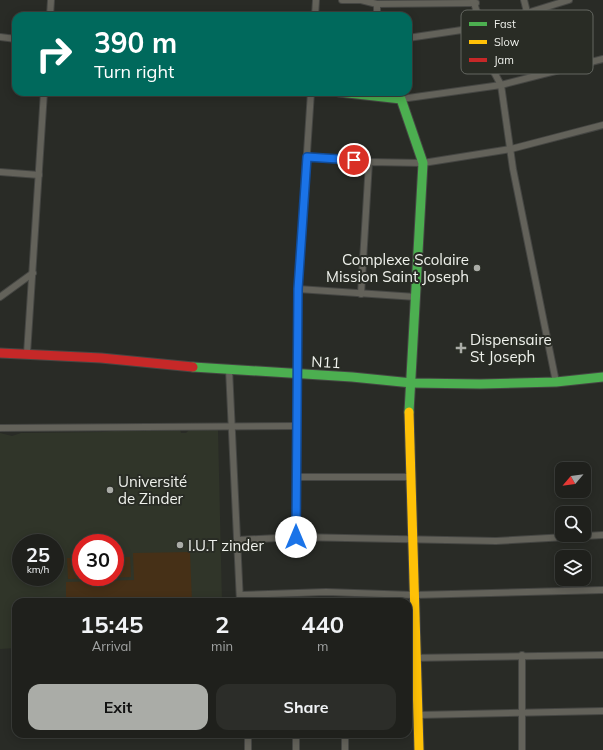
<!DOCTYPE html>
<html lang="en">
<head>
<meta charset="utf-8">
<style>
  :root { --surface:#1f201c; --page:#2c2d29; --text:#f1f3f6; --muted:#a1a3a3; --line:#3c3e3b; --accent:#aaaca7 }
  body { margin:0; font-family:Mulish,sans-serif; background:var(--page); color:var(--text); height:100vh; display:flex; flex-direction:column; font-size:15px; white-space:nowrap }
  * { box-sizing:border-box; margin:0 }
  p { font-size:13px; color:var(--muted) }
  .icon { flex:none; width:22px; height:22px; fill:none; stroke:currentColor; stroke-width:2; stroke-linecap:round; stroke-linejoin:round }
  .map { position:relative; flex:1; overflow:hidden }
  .panel { position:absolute; left:12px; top:598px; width:400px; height:140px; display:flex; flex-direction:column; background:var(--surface); border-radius:12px; box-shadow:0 2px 10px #0003,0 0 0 1px var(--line) }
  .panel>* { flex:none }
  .banner { position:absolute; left:12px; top:12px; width:400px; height:84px; border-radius:12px; box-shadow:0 2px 10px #0003,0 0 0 1px var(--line); background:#00695c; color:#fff; overflow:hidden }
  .needle { width:26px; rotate:241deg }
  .fabs { position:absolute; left:555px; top:462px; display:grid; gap:8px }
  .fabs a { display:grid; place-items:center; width:36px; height:36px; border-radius:8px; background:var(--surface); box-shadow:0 2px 10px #0003,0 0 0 1px var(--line); font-size:20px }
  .speed { position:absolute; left:12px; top:534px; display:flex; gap:8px; font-size:20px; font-weight:700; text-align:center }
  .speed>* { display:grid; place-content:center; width:52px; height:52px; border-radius:50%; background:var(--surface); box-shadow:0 2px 10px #0003,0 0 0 1px var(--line); line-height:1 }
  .speed small { font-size:10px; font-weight:400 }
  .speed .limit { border:6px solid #d22; background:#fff; color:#111 }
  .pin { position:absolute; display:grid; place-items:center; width:34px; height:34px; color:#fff; margin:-17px; border:2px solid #fff; border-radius:50%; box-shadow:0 1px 4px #0007 }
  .me { position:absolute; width:44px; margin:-22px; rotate:0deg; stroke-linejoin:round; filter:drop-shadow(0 0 3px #0008) }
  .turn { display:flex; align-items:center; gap:14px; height:84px; padding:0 16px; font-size:18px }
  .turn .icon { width:52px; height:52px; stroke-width:2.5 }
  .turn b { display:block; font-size:28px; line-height:34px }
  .eta { display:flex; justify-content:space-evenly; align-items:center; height:68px; text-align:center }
  .eta b { font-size:24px; font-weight:700; line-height:28px }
  .primary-button { display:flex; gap:8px; margin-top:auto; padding:8px 16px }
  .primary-button a { flex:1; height:46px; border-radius:12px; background:var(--accent); color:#111; font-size:16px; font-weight:700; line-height:46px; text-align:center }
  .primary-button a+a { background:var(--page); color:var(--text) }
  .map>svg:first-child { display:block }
</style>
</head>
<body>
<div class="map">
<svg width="603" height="750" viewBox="0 0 603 750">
  <rect width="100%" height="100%" fill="#292b26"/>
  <!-- built -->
  <path fill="#303529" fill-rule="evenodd" d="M161 427 180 429 181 433H186L189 430H218L222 602H16V648L0 649V433L12 436 21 433 102 432ZM21 543H55V577H21ZM81 543H115V577H81Z"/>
  <!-- green -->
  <g fill="#463017">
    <polygon points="190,552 192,602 66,602 66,582 134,580 133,553"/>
    <polygon points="115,557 130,557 131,577 68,579 67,558 81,558 81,577 115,577"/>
  </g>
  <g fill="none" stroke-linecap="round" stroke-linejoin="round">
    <defs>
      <g id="street">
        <polyline points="342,0 361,0 377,4 476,3"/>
        <polyline points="473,0 482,27 488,61 501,85 513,169 556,382"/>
        <polyline points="524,0 527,12"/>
        <polyline points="377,4 377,16"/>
        <polyline points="50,16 51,0"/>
        <polyline points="315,16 316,0"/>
        <polyline points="0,37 16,39"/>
        <polyline points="408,38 482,27 569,0"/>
        <polyline points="401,99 501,85 603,59"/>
        <polyline points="307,157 369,162"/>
        <polyline points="0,172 39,175"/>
        <polyline points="298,289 416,297"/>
        <polyline points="361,294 369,162 423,163 511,149 603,125"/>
        <polyline points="0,297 33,273"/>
        <polyline points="27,354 44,92"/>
        <polyline points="229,369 240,602"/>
        <polyline points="0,428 297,426"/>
        <polyline points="296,477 410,477"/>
        <polyline points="296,537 298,289 311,92"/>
        <polyline points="238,540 296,537 496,541 603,535"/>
        <polyline points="240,595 326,592 413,595 603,590"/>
        <polyline points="408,658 603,655"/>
        <polyline points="418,715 603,711"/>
        <polyline points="248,734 248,750"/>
        <polyline points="296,734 296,750"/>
        <polyline points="345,734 345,750"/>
        <polyline points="522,750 522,655"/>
      </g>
      <g id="fast">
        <polyline points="339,92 401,99 423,163 409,412"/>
        <polyline points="193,367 352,377 412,383 480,384 556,382 603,377"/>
      </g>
      <polyline id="slow" points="409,412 419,750"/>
      <polyline id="jam" points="0,353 101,358 193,367"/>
    </defs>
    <!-- street casing -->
    <use href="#street" stroke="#454643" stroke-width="8"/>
    <!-- fast casing -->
    <use href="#fast" stroke="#454643" stroke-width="11"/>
    <!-- slow casing -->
    <use href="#slow" stroke="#454643" stroke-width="11"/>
    <!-- jam casing -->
    <use href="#jam" stroke="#454643" stroke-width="11"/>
    <!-- street -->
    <use href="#street" stroke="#63625a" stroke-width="6"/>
    <!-- fast -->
    <use href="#fast" stroke="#4caf50" stroke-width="9"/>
    <!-- slow -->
    <use href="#slow" stroke="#ffc107" stroke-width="9"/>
    <!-- jam -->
    <use href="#jam" stroke="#c62828" stroke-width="9"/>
  </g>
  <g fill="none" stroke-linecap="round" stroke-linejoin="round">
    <defs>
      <polyline id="route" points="296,537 298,289 307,157 354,160"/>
    </defs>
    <!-- route casing -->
    <use href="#route" stroke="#114b97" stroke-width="10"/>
    <!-- route -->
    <use href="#route" stroke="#1a73e8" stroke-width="7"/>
  </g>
  <!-- markers -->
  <g fill="#aaaca7" stroke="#292c25" stroke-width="1.5">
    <circle cx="477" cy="268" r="4"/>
    <path d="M459 342h4v4h4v4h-4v4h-4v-4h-4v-4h4z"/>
    <circle cx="110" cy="490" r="4"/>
    <circle cx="180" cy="545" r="4"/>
  </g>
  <g text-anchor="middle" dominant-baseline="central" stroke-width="4" stroke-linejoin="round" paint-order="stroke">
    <!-- poi labels -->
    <g font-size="15" fill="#eff1ec" stroke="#292c25" text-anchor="start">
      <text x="469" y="259" text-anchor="end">Complexe Scolaire<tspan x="469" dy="17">Mission Saint Joseph</tspan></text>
      <text x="470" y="339">Dispensaire<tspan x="470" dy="17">St Joseph</tspan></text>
      <text x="118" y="481">Université<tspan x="118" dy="17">de Zinder</tspan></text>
      <text x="188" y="545">I.U.T zinder</text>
    </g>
    <!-- street labels -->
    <g font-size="15" fill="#eff1ec" stroke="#292c25">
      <text transform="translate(326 362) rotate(3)">N11</text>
    </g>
  </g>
  <!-- legend -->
  <rect x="461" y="10" width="132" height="64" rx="6" fill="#292c25" stroke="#646761" stroke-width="1"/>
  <rect x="469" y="22" width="18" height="4" fill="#4caf50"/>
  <rect x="469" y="40" width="18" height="4" fill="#ffc107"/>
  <rect x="469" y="58" width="18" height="4" fill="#c62828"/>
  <g font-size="11" fill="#eff1ec">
    <text x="494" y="28">Fast</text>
    <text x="494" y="46">Slow</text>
    <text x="494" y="64">Jam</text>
  </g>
</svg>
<div class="fabs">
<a><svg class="needle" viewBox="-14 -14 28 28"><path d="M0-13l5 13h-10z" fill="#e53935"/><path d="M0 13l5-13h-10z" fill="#a1a3a3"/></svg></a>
<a><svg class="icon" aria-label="search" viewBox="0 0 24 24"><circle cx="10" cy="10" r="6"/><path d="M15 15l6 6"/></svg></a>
<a><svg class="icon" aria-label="layers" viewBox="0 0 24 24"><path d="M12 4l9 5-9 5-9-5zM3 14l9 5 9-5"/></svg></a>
</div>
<div class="speed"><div>25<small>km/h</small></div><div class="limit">30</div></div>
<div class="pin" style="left:354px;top:160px;background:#d93025"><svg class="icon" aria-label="arrive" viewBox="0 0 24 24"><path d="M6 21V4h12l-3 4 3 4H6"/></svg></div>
<svg class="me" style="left:296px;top:537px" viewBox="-20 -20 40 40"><circle r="19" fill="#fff"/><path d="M0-13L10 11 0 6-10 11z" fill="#1a73e8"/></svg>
<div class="banner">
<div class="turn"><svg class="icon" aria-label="right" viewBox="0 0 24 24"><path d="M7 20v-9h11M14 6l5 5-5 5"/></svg><div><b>390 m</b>Turn right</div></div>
</div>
<section class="panel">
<div class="eta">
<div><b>15:45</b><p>Arrival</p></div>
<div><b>2</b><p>min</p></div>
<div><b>440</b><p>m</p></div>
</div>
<div class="primary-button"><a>Exit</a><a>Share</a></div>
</section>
</div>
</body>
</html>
